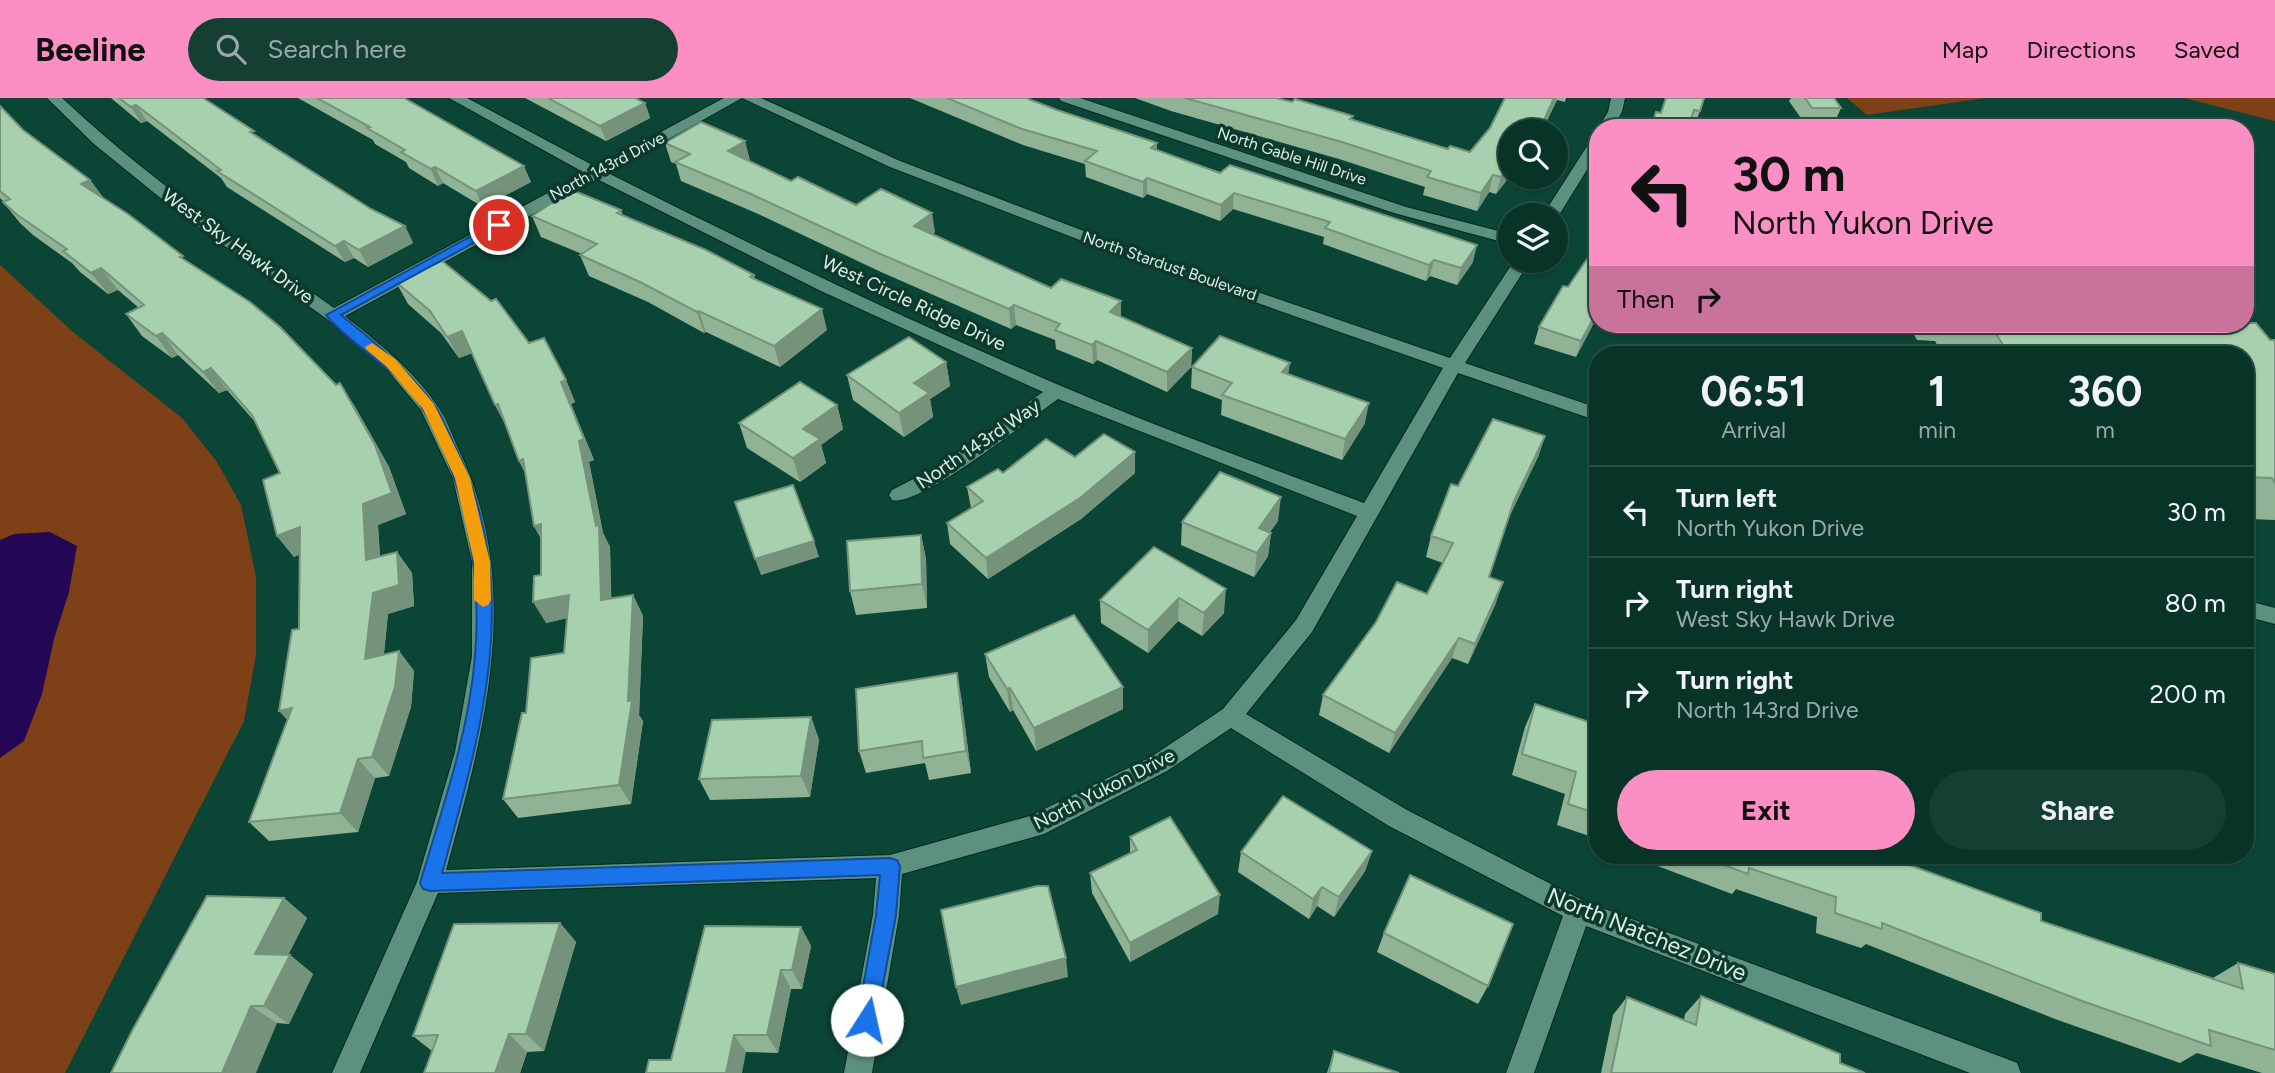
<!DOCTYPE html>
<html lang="en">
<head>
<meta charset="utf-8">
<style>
  :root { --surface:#083428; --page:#163f34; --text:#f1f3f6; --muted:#98aaa8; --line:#294f45; --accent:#fb8fc3 }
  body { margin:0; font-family:Figtree,sans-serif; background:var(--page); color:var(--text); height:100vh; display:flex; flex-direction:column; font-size:26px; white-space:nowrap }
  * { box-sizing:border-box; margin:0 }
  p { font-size:23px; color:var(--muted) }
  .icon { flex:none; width:38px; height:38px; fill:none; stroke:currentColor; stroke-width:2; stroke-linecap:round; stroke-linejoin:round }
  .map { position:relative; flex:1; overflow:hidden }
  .panel { position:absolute; left:1589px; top:248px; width:665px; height:518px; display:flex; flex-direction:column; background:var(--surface); border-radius:28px; box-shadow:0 2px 5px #0004,0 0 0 2px var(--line) }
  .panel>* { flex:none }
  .hud { position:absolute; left:1589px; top:21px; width:665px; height:214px; border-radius:28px; box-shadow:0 2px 5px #0004,0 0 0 2px var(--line); background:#fb8fc3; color:#111; overflow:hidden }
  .tools { position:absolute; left:1498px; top:21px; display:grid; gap:14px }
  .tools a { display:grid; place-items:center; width:70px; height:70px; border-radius:50%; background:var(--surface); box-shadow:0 2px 5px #0004,0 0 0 2px var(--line); font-size:35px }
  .pin { position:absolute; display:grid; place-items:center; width:60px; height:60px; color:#fff; margin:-30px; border:4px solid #fff; border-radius:50%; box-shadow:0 2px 7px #0007 }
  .me { position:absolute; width:77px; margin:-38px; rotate:10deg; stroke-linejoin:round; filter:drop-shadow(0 0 5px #0008) }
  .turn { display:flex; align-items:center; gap:24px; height:147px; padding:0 28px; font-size:32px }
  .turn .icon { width:91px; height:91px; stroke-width:2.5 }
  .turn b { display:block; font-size:49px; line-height:60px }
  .then { display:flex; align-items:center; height:66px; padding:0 28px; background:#0003; gap:14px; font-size:26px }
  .eta { display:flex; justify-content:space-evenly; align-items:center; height:119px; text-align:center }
  .eta b { font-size:42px; font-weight:700; line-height:49px }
  .action { display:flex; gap:14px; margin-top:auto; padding:14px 28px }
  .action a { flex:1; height:80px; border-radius:42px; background:var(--accent); color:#111; font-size:28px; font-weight:700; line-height:80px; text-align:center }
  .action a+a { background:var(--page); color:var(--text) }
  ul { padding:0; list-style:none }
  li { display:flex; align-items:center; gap:21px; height:91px; padding:0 28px; border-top:2px solid var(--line) }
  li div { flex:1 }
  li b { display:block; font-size:26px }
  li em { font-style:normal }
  header { display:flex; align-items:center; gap:42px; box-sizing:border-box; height:98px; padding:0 35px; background:var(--accent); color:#111 }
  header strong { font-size:33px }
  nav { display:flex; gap:38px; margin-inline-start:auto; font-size:24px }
  .search { width:490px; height:63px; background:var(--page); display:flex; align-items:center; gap:18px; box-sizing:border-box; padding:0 24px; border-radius:38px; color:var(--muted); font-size:26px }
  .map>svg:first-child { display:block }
</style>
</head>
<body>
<header>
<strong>Beeline</strong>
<div class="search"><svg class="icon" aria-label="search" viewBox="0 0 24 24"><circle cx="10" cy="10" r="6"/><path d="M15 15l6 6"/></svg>Search here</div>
<nav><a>Map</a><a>Directions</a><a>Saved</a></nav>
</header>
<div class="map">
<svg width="2275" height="975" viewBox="0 0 2275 975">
  <rect width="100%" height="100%" fill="#0b4536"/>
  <!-- green -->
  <g fill="#7e4017">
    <polygon points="1847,0 1986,0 1867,17"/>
    <polygon points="2184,0 2275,0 2275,23"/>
    <polygon points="0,167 73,234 182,320 217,364 241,407 256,479 256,557 244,623 65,975 0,975"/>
  </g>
  <!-- water -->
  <polygon fill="#240754" points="50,434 77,448 69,494 54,541 42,596 24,643 0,660 0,442 14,436"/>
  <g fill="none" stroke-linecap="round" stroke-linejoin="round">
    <defs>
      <g id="minor">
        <path d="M47 0H62C146 79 240 144 334 210L585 75 449 0H467L596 69 724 0H761L900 63 1118 146 1450 260 1514 163H1530L1465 265 1598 310V323L1458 275 1312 534 1246 616 1407 712 1586 804 2007 961 2017 965 2021 975H1970L1586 828 1534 975H1506L1563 818 1389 728 1231 630 1167 673 1044 736 902 776 899 817 872 975H844L873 817 876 780 438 795 360 975H332L417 784 455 654 472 558V464L453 380 421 312 384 268 327 221 184 119 94 46ZM742 0 890 69 1106 152 1443 270 1364 405C1275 371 1185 340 1097 303 931 234 769 156 608 75ZM597 81 821 193 1043 294 937 369 892 392 889 397 892 402C919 410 1031 320 1058 301L1357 418 1296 522 1223 611 1151 659 1030 718 890 757 446 772C485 631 525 488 457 348 451 334 445 318 436 306 412 271 377 244 345 218Z"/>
        <polygon points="1059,0 1080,0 1406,109 1510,136 1510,146 1394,115 1061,3"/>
        <polygon points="1611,0 1625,0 1622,14 1612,30 1598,30 1608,14"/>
        <polygon points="1598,38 1598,54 1559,117 1556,121 1556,117 1543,117 1591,42"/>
        <polygon points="2245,502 2275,510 2275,526 2245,518"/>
      </g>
    </defs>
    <!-- minor casing -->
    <use href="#minor" stroke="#00291e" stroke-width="2"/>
    <!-- minor -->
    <use href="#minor" fill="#5c917f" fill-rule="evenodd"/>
  </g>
  <!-- wall -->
  <g fill="#90b396">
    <polygon points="111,0 203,0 258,39 371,111 405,128 413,145 368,169 354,160 345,164 227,89 221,80 147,23 141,25"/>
    <polygon points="298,0 404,0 531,84 483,109 443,85 438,88 409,70 406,64 375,46 373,42"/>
    <polygon points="525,0 635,0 645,5 650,20 606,43"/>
    <polygon points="910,0 1026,0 1157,52 1473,164 1457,187 1430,178 1426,183 1323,146 1324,139 1233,111 1220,123 1147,96 1143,100 1086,79 1085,66 1023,47"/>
    <polygon points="1135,0 1276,0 1353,18 1352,21 1448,51 1470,54 1490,30 1505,0 1566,0 1565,4 1557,2 1542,33 1510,33 1510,78 1496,96 1489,94 1477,113 1423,97 1425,89 1339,61 1171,13"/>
    <polygon points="1666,0 1700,13 1694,29 1689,28 1661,15"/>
    <polygon points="1791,0 1834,0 1841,10 1834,26 1805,26 1789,3"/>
    <polygon points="0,8 23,32 90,82 104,101 187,163 354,307 389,369 406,416 378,427 380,458 397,454 412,475 414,508 388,516 384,556 399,553 414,573 411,609 389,678 375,680 358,734 269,743 249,724 287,622 299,531 300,456 294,459 277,438 280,375 256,325 227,292 219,295 178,257 172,260 142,238 126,216 139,210 118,192 108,196 80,174 72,165 33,137 20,125 3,104 4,104 0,100"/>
    <polygon points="665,45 750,62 748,62 791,83 935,134 933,136 1051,190 1192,250 1191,269 1167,294 1097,262 1093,266 1056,251 1055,242 1016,227 1011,231 881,174 756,115 681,83 676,66 671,64"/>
    <polygon points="621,112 623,118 754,177 755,182 827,232 780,269 706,234 704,235 648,204 589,178 580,157 582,156 541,139 532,118"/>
    <polygon points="1598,133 1598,145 1594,144"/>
    <polygon points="396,184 529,245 566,282 575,304 571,306 594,362 589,364 603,435 610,449 611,501 633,497 643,518 639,617 643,623 631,706 518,720 503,701 526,615 564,555 567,520 546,525 541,477 541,441 534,428 526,377 519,363 506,328 495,307 472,255 459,260 441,235 408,206"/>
    <polygon points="1568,189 1598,217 1576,259 1534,246 1539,229"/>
    <polygon points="1908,226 2245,226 2270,242 2275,242 2275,422 2249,421 2245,415 2245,257 1970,257 1942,256 1935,243 1917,242"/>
    <polygon points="946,264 950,288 930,301 933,319 904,339 853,302 847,277"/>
    <polygon points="1192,269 1288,276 1365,325 1342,362 1221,317 1222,302 1191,290"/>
    <polygon points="837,307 843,331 821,347 826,365 800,384 747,350 739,325"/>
    <polygon points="1545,338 1538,359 1507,422 1489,479 1496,505 1468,566 1452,560 1389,655 1319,617 1323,597 1427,496 1443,465 1426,459 1431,438 1458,388"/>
    <polygon points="1075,359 1135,375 1081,421 988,481 950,446 947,425 971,410 967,389 1003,375"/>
    <polygon points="1278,423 1270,434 1271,435 1268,458 1254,479 1181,447 1182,424"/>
    <polygon points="921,437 926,461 927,510 856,517 850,493"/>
    <polygon points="1154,449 1224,515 1202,538 1178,523 1148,555 1101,525 1100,502"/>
    <polygon points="1598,465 1598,488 1590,485"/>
    <polygon points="985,556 1123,611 1036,653 1013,612 1010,614 989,579"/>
    <polygon points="961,598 971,675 929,682 925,665 866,675 859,653"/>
    <polygon points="1535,606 1598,627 1598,741 1557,727 1565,696 1512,677 1525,629"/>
    <polygon points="811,619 819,642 810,699 710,702 699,681"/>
    <polygon points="1130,739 1218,816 1130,864 1092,795 1090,775 1130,755"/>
    <polygon points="1372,753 1365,773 1334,819 1317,808 1309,821 1238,774 1241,754"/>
    <polygon points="1631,758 1885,758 2041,823 2213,880 2238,865 2275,876 2275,975 2262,975 2197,955 2180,965 2055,921 1866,846 1861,850 1816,835 1817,819 1736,791 1732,796"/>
    <polygon points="284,800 307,820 288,857 290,857 313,876 289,926 277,925 111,975"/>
    <polygon points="560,825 576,844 544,953 527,954 520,975 424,975 432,953 413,938"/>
    <polygon points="801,829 811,848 802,891 791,891 778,955 746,954 671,962"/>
    <polygon points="1384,835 1488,888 1478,906 1377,854"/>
    <polygon points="1701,898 1840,965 1865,975 1601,975 1613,917 1627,899 1684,922 1685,916"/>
    <polygon points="1334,953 1399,975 1327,975"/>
  </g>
  <!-- shaded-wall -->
  <g fill="#75927a">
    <polygon points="1554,0 1557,0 1542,33 1536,33"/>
    <polygon points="645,5 650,20 606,43 600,28"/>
    <polygon points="136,7 147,23 141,25 131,9"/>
    <polygon points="745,43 750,62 734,72 728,53"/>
    <polygon points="1157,45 1157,61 1151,50"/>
    <polygon points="1510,67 1510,78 1496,96 1501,79"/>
    <polygon points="524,68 531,84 483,109 476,93"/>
    <polygon points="435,69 443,85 438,88 431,71"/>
    <polygon points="1493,77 1489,94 1477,113 1481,95"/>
    <polygon points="1147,80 1147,96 1143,100 1143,84"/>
    <polygon points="90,82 106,103 81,86"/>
    <polygon points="1234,95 1233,111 1220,123 1221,107"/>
    <polygon points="932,115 935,134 917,147 914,128"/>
    <polygon points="405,128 413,145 368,169 359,152"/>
    <polygon points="344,143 354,160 345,164 335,148"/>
    <polygon points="1477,147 1473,164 1457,187 1461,170"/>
    <polygon points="1434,162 1430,178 1426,183 1429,167"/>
    <polygon points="101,170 118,192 108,196 91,175"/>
    <polygon points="1121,203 1121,223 1110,214"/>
    <polygon points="1014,207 1016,227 1011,231 1009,211"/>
    <polygon points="822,211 827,232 780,269 774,248"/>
    <polygon points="1598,212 1598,217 1576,259 1581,243"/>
    <polygon points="699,213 706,234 704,235 697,214"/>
    <polygon points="462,233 473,255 459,260 447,239"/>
    <polygon points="162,235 178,257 172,260 156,238"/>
    <polygon points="1096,243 1097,262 1093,266 1092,247"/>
    <polygon points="1192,250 1191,269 1167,294 1167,274"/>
    <polygon points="946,264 950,288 930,301 933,319 904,339 899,315 914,285"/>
    <polygon points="1290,265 1287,285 1282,274"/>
    <polygon points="211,270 227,292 219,295 203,274"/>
    <polygon points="566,282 575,304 571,306 594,362 589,364 603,435 610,449 612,523 601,502 596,428 561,284"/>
    <polygon points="340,285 354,307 389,369 406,416 378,427 381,483 366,462"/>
    <polygon points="1369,305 1365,325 1342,362 1345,341"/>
    <polygon points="498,306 507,329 495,307"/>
    <polygon points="837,307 843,331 821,347 826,365 800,384 793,360 803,331"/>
    <polygon points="1545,338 1538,359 1507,424 1514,403"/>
    <polygon points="1135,354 1135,375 1081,421 988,481 986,460"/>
    <polygon points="523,361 530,384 519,363"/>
    <polygon points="1281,399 1278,423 1256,453 1259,430"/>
    <polygon points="541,426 546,449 534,428"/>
    <polygon points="300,429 317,450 294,459 277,438"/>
    <polygon points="1271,435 1268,458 1254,479 1257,455"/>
    <polygon points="921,437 926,461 927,510 922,486"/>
    <polygon points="814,443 819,459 761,477 755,461"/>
    <polygon points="397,454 412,475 414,508 388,516 381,581 365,561 373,495"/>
    <polygon points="1503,484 1496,505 1468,566 1475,546"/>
    <polygon points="1226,491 1224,515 1202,538 1204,515"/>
    <polygon points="569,497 581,517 546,525 533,504"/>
    <polygon points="633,497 643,518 639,617 643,623 631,706 619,687 628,603"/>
    <polygon points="1179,500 1178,523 1148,555 1148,532"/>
    <polygon points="1459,540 1452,560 1389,655 1395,635"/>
    <polygon points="399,553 414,573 411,609 389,678 372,659"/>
    <polygon points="957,575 961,598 971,675 966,653"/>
    <polygon points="1123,589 1123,611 1036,653 1034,630"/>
    <polygon points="1010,590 1013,612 1010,614 1007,591"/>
    <polygon points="292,610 297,633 279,613"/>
    <polygon points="811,619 819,642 810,699 801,678"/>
    <polygon points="358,661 375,680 358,734 340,715"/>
    <polygon points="1372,753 1365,773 1334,819 1339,799"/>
    <polygon points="1322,789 1317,808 1309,821 1313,801"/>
    <polygon points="1220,797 1218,816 1130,864 1130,845"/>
    <polygon points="284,800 307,820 279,875 255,856"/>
    <polygon points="560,825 576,844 544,953 526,936"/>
    <polygon points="801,829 811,848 802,891 792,872"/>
    <polygon points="290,857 313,876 289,926 264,908"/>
    <polygon points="1066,860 1068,879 961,907 956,889"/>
    <polygon points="781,872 791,891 778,955 767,937"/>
    <polygon points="251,908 277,925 256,975 222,975"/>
    <polygon points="509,936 527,954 520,975 495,975"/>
    <polygon points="734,937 746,954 742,975 726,975"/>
  </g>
  <!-- building -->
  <g fill="#a7d0af" stroke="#75927a" stroke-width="2">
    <polygon points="119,0 203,0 254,33 250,34 371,111 405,128 359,152 344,143 335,148 217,73 221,72 136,7 131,9"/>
    <polygon points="317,0 404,0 524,68 476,93 435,69 431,71 401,54 405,52 367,30 370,29"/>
    <polygon points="548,0 635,0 645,5 600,28"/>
    <polygon points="947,0 1026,0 1057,12 1157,45 1151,50 1220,75 1230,67 1477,147 1461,170 1434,162 1429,167 1325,130 1330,124 1234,95 1221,107 1147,80 1143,84 1085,63 1097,53 1022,31"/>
    <polygon points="1185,0 1276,0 1292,4 1295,1 1353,18 1350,21 1448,51 1450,48 1470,54 1490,30 1505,0 1554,0 1542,26 1536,33 1510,33 1510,67 1501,79 1493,77 1481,95 1427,79 1431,73 1342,44"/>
    <polygon points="1666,0 1704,0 1700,13 1694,12 1688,30 1651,30 1656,14 1661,15"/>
    <polygon points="1805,0 1834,0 1841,10 1812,10"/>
    <polygon points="0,8 23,32 90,82 81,86 128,116 183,158 180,159 250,204 280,229 336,287 340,285 375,347 392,395 363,406 366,462 397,454 399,487 373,495 365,561 399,553 395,589 372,659 358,661 340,715 249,724 292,610 279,613 292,532 299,531 300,429 277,438 263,382 280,375 252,317 211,270 203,274 162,235 156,238 126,216 144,207 101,170 91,175 63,153 67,151 16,116 3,104 10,101 0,93"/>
    <polygon points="701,24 745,43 728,53 791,83 798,79 856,107 881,91 932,115 914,128 1051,190 1061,181 1121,203 1110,214 1192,250 1167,274 1096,243 1092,247 1055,232 1060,226 1014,207 1009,211 878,155 751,96 675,64 690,56 665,45"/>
    <polygon points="572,92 621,112 617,115 706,152 754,177 750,179 822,211 774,248 699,213 697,214 640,184 580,157 597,146 532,118"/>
    <polygon points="1598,145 1598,212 1581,243 1539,229 1563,188 1568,189"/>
    <polygon points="442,163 491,203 496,201 529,245 544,240 566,282 561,284 584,341 579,343 596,428 599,427 601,502 633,497 628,603 632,603 619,687 503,701 522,615 526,615 531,560 564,555 569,497 533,504 534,478 541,477 541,426 534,428 523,361 519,363 498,306 495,307 462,233 447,239 430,213 396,184"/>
    <polygon points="2245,225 2256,225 2270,242 2275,242 2275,385 2272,380 2245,379 2245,257 2154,257 2151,254 2005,250 1990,226 1964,226"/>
    <polygon points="1220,238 1290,265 1282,274 1369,305 1345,341 1222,297 1232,285 1192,269"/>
    <polygon points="909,239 946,264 914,285 929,295 899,315 847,277"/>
    <polygon points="800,284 837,307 803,331 820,341 793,360 739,325"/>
    <polygon points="1493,321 1545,338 1514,403 1489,479 1503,484 1475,546 1459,540 1395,635 1323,597 1376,524 1397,484 1427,496 1453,445 1431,438 1451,386 1458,388"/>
    <polygon points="1104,336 1135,354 1080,400 986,460 947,425 983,403 967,389 998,371 1003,375 1046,341 1075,359"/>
    <polygon points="1220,374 1281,399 1259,430 1271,435 1257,455 1182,424"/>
    <polygon points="793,387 814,443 755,461 735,404"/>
    <polygon points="921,437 922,486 850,493 847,443"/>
    <polygon points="1154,449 1226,491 1204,515 1179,500 1148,532 1100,502"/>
    <polygon points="1074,517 1123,589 1034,630 1010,590 1007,591 985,556"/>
    <polygon points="957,575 966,653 923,660 922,643 859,653 856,591"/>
    <polygon points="1535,606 1598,627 1598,716 1568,706 1576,674 1522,656"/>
    <polygon points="811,619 801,678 699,681 712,622"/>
    <polygon points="1283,698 1372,753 1339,799 1322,789 1313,801 1241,754"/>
    <polygon points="1170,719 1220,797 1130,845 1090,775 1137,752 1130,739"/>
    <polygon points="1700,758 1885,758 2041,815 2041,823 2243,891 2238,865 2275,876 2275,952 2209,932 2211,948 2082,903 1882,825 1882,831 1835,815 1836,799 1749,770 1748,776"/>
    <polygon points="1410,777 1513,826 1488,888 1384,835"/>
    <polygon points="1037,788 1048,788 1066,860 956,889 941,812"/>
    <polygon points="207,798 284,800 255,856 290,857 264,908 251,908 222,975 111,975 132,933"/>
    <polygon points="560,825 526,936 509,936 495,975 424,975 438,937 413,938 454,826"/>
    <polygon points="705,828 801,829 792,872 781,872 767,937 734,937 726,975 646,975 649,962 671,962"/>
    <polygon points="1701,898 1840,956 1840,965 1865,975 1611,975 1627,899 1696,927"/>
    <polygon points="1334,953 1399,975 1329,975"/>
  </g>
  <!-- route -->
  <path fill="#1a73e8" stroke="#114b97" stroke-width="2" d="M499 123 505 127 503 129 341 217C375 244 407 271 433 305 443 318 449 337 457 352 524 493 481 634 442 775L890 760 897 762 900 768 896 817 875 929 867 932 860 929 857 922 876 817 880 777 430 793 423 791 420 785C442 711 469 635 475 558 482 475 466 386 424 313 400 271 354 251 326 217Z"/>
  <!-- slow -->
  <polygon fill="#f59e0b" points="372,245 395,261 434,306 470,380 490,464 491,502 488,507 483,509 474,502 474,464 455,380 423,311 386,268 367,252 365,249"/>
  <g text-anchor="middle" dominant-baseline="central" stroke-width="7" stroke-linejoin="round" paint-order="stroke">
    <!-- far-street labels -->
    <g font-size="16" fill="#d6f1e7" stroke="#0f382d">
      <text transform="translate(1292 58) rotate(18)">North Gable Hill Drive</text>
      <text transform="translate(607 68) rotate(-28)">North 143rd Drive</text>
      <text transform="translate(1170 168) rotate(19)">North Stardust Boulevard</text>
    </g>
    <!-- street labels -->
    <g font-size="19" fill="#d6f1e7" stroke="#0f382d">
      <text transform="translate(238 148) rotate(36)">West Sky Hawk Drive</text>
      <text transform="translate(914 205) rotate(25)">West Circle Ridge Drive</text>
      <text transform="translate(978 346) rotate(-34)">North 143rd Way</text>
      <text transform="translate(1104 691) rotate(-27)">North Yukon Drive</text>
    </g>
    <!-- near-street labels -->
    <g font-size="23" fill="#d6f1e7" stroke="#0f382d">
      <text transform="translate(1647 836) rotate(22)">North Natchez Drive</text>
    </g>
  </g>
</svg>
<div class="tools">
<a><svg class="icon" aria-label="search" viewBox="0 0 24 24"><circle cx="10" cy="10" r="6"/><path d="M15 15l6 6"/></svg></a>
<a><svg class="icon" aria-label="layers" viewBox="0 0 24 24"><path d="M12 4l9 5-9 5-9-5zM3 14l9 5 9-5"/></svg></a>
</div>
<div class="pin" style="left:499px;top:127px;background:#d93025"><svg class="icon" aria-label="arrive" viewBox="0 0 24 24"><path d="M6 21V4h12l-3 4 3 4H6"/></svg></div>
<svg class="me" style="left:867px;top:922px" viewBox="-20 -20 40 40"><circle r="19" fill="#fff"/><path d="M0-13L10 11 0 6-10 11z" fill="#1a73e8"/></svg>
<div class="hud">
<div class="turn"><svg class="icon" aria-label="left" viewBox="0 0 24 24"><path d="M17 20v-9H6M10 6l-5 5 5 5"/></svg><div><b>30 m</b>North Yukon Drive</div></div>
<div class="then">Then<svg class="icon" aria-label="right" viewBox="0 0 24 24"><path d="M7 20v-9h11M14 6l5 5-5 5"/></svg></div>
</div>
<section class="panel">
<div class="eta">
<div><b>06:51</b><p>Arrival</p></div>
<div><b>1</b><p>min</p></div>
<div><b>360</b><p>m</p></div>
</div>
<ul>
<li><svg class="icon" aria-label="left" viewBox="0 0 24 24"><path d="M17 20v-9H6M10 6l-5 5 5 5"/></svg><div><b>Turn left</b><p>North Yukon Drive</p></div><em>30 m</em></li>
<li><svg class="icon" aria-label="right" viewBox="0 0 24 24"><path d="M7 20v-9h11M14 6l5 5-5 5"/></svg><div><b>Turn right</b><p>West Sky Hawk Drive</p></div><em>80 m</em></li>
<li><svg class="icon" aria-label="right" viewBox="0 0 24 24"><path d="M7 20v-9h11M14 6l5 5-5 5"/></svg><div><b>Turn right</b><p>North 143rd Drive</p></div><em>200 m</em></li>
</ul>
<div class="action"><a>Exit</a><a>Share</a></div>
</section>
</div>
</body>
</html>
